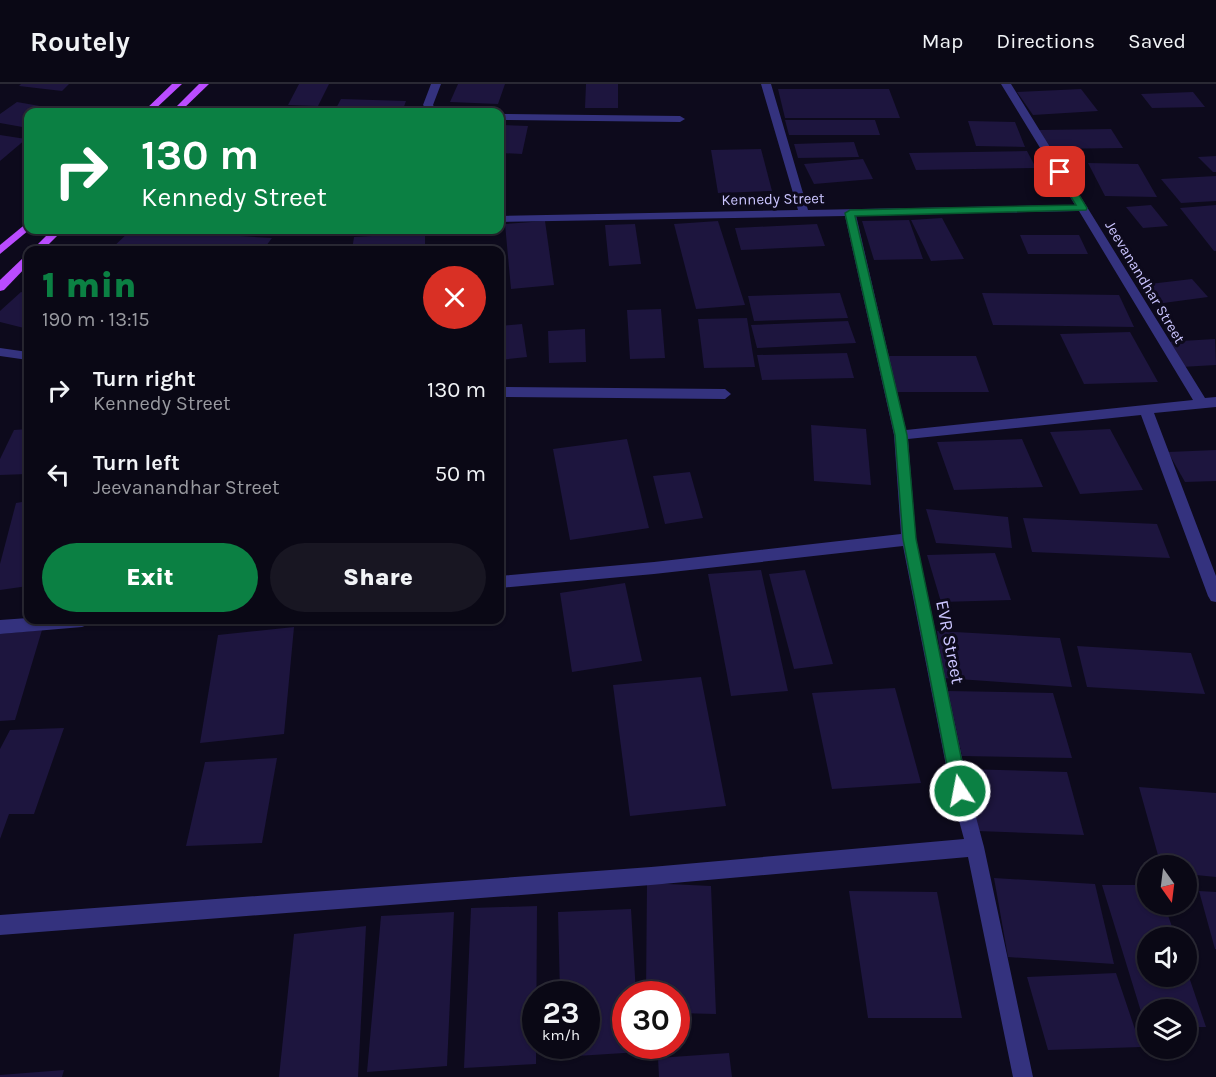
<!DOCTYPE html>
<html lang="en">
<head>
<meta charset="utf-8">
<style>
  :root { --surface:#0a0815; --page:#181622; --text:#f1f3f6; --muted:#999aa0; --line:#2a2934; --accent:#0b8043 }
  body { margin:0; font-family:Karla,sans-serif; background:var(--page); color:var(--text); height:100vh; display:flex; flex-direction:column; font-size:22px; white-space:nowrap }
  * { box-sizing:border-box; margin:0 }
  p { font-size:20px; color:var(--muted) }
  .icon { flex:none; width:33px; height:33px; fill:none; stroke:currentColor; stroke-width:2; stroke-linecap:round; stroke-linejoin:round }
  .map { position:relative; flex:1; overflow:hidden }
  .panel { position:absolute; left:24px; top:162px; width:480px; height:378px; display:flex; flex-direction:column; background:var(--surface); border-radius:12px; box-shadow:0 2px 4px #0004,0 0 0 2px var(--line) }
  .panel>* { flex:none }
  .top-card { position:absolute; left:24px; top:24px; width:480px; height:126px; border-radius:12px; box-shadow:0 2px 4px #0004,0 0 0 2px var(--line); background:#0b8043; color:#fff; overflow:hidden }
  .needle { width:39px; rotate:166deg }
  .fabs { position:absolute; left:1137px; top:771px; display:grid; gap:12px }
  .fabs a { display:grid; place-items:center; width:60px; height:60px; border-radius:50%; background:var(--surface); box-shadow:0 2px 4px #0004,0 0 0 2px var(--line); font-size:30px }
  .speed { position:absolute; left:522px; top:897px; display:flex; gap:12px; font-size:30px; font-weight:700; text-align:center }
  .speed>* { display:grid; place-content:center; width:78px; height:78px; border-radius:50%; background:var(--surface); box-shadow:0 2px 4px #0004,0 0 0 2px var(--line); line-height:1 }
  .speed small { font-size:15px; font-weight:400 }
  .speed .limit { border:9px solid #d22; background:#fff; color:#111 }
  .pin { position:absolute; display:grid; place-items:center; width:51px; height:51px; color:#fff; margin:-26px; border-radius:12px; box-shadow:0 3px 9px #0006 }
  .me { position:absolute; width:66px; margin:-33px; rotate:349deg; stroke-linejoin:round; filter:drop-shadow(0 0 4px #0008) }
  .turn { display:flex; align-items:center; gap:21px; height:126px; padding:0 18px; font-size:27px }
  .turn .icon { width:78px; height:78px; stroke-width:2.5 }
  .turn b { display:block; font-size:42px; line-height:51px }
  .round { display:grid; place-items:center; flex:none; width:63px; height:63px; border-radius:32px; background:var(--page) }
  .overview { display:flex; align-items:center; justify-content:space-between; height:102px; padding:0 18px }
  h1 { font-size:36px; font-weight:800; line-height:45px; color:var(--accent) }
  .button { display:flex; gap:12px; margin-top:auto; padding:12px 18px }
  .button a { flex:1; height:69px; border-radius:36px; background:var(--accent); color:#fff; font-size:24px; font-weight:800; line-height:69px; text-align:center }
  .button a+a { background:var(--page); color:var(--text) }
  ul { padding:0; list-style:none }
  li { display:flex; align-items:center; gap:18px; height:84px; padding:0 18px }
  li div { flex:1 }
  li b { display:block; font-size:22px }
  li em { font-style:normal }
  header { display:flex; align-items:center; gap:36px; box-sizing:border-box; height:84px; padding:0 30px; background:var(--surface); border-bottom:2px solid var(--line) }
  header strong { font-size:28px }
  nav { display:flex; gap:33px; margin-inline-start:auto; font-size:21px }
  .map>svg:first-child { display:block }
</style>
</head>
<body>
<header>
<strong>Routely</strong>
<nav><a>Map</a><a>Directions</a><a>Saved</a></nav>
</header>
<div class="map">
<svg width="1216" height="993" viewBox="0 0 1216 993">
  <rect width="100%" height="100%" fill="#0d0a1c"/>
  <!-- building -->
  <g fill="#1d153e">
    <polygon points="21,0 69,0 62,7 19,2"/>
    <polygon points="299,0 329,0 318,22 288,21"/>
    <polygon points="458,0 505,0 498,20 450,18"/>
    <polygon points="586,0 618,0 618,24 585,24"/>
    <polygon points="778,5 889,5 900,34 785,34"/>
    <polygon points="1081,5 1098,27 1033,31 1017,8"/>
    <polygon points="1193,8 1205,23 1152,24 1141,10"/>
    <polygon points="341,15 406,17 402,28 334,28"/>
    <polygon points="17,18 68,27 68,28 28,28 28,44 0,39 0,30"/>
    <polygon points="785,36 875,36 880,51 789,51"/>
    <polygon points="968,37 1015,38 1025,63 976,62"/>
    <polygon points="500,41 528,42 522,70 500,69"/>
    <polygon points="1111,45 1123,64 1049,65 1039,46"/>
    <polygon points="0,51 26,55 0,77"/>
    <polygon points="854,58 859,73 798,74 794,60"/>
    <polygon points="761,65 772,107 718,109 711,66"/>
    <polygon points="1027,67 1036,84 916,86 909,69"/>
    <polygon points="1216,72 1216,88 1213,88 1198,73"/>
    <polygon points="863,75 873,95 814,100 804,80"/>
    <polygon points="1088,79 1138,80 1157,113 1105,112"/>
    <polygon points="1216,92 1216,117 1181,119 1161,95"/>
    <polygon points="1151,121 1168,142 1143,144 1126,123"/>
    <polygon points="1216,121 1216,167 1214,167 1180,124"/>
    <polygon points="942,134 964,175 931,177 911,136"/>
    <polygon points="909,136 923,175 874,176 862,137"/>
    <polygon points="545,137 554,201 511,205 505,140"/>
    <polygon points="718,137 745,221 696,225 674,140"/>
    <polygon points="635,140 641,180 609,182 605,141"/>
    <polygon points="817,140 825,162 741,166 735,144"/>
    <polygon points="131,146 143,146 272,154 263,166 110,166"/>
    <polygon points="425,149 425,166 352,166 354,153"/>
    <polygon points="1020,151 1079,151 1088,170 1028,170"/>
    <polygon points="1192,195 1208,213 1156,220 1141,201"/>
    <polygon points="21,208 28,210 28,245 0,238 0,227"/>
    <polygon points="840,209 848,234 754,237 748,212"/>
    <polygon points="982,209 1119,211 1134,243 993,241"/>
    <polygon points="661,225 665,274 630,275 627,226"/>
    <polygon points="747,234 755,283 704,284 698,235"/>
    <polygon points="848,237 856,259 757,264 751,241"/>
    <polygon points="522,240 527,273 500,276 500,242"/>
    <polygon points="585,245 586,278 549,279 548,247"/>
    <polygon points="1130,248 1158,298 1084,300 1060,250"/>
    <polygon points="1215,255 1216,281 1181,283 1165,258"/>
    <polygon points="847,269 854,294 762,296 757,271"/>
    <polygon points="886,272 976,272 989,308 896,308"/>
    <polygon points="811,341 866,345 871,401 814,397"/>
    <polygon points="28,345 28,390 0,391 0,375 14,346"/>
    <polygon points="1110,345 1143,406 1080,410 1050,348"/>
    <polygon points="627,355 649,444 570,456 553,365"/>
    <polygon points="1022,355 1043,403 954,406 937,358"/>
    <polygon points="1216,366 1216,397 1185,398 1168,368"/>
    <polygon points="690,388 703,434 665,440 653,392"/>
    <polygon points="28,417 28,502 0,506 0,480 16,419"/>
    <polygon points="926,425 1008,433 1012,464 936,459"/>
    <polygon points="1023,434 1157,440 1170,474 1032,468"/>
    <polygon points="995,469 1011,516 941,518 927,471"/>
    <polygon points="761,486 788,607 731,612 708,490"/>
    <polygon points="805,486 833,580 794,585 769,490"/>
    <polygon points="625,499 642,577 572,588 560,509"/>
    <polygon points="294,543 284,650 200,659 218,551"/>
    <polygon points="42,546 15,636 0,637 0,550"/>
    <polygon points="937,547 1060,554 1072,603 944,594"/>
    <polygon points="1077,562 1191,569 1205,610 1087,603"/>
    <polygon points="701,593 726,722 630,732 613,601"/>
    <polygon points="895,604 921,699 832,705 812,609"/>
    <polygon points="948,607 1053,609 1072,674 962,672"/>
    <polygon points="64,644 34,730 9,730 0,755 0,665 10,646"/>
    <polygon points="277,674 262,759 186,762 205,678"/>
    <polygon points="964,685 1067,688 1084,751 977,747"/>
    <polygon points="1139,703 1216,709 1216,793 1186,790 1186,782 1161,782"/>
    <polygon points="994,794 1095,800 1114,880 1008,873"/>
    <polygon points="647,799 711,802 716,930 676,929 676,910 646,910"/>
    <polygon points="1102,801 1148,801 1148,820 1164,820 1176,854 1148,854 1148,892 1186,892 1187,887 1206,943 1186,943 1186,926 1148,926 1147,947"/>
    <polygon points="849,807 937,808 962,934 868,934"/>
    <polygon points="1199,807 1216,808 1216,865 1215,865"/>
    <polygon points="537,822 536,980 464,984 471,824"/>
    <polygon points="631,825 636,910 626,910 626,962 639,962 640,968 561,973 561,962 586,962 586,910 560,910 558,828"/>
    <polygon points="454,828 447,982 367,988 381,832"/>
    <polygon points="366,842 358,993 279,993 294,850"/>
    <polygon points="1116,889 1141,963 1048,966 1027,893"/>
    <polygon points="729,969 732,993 659,993 658,974"/>
    <polygon points="64,986 62,993 0,993 0,991"/>
  </g>
  <g fill="none" stroke-linecap="round" stroke-linejoin="round">
    <!-- minor -->
    <g fill="#34327e" fill-rule="evenodd">
      <polygon points="431,0 441,0 433,21 438,28 429,28 423,21"/>
      <path d="M761 0H771L808 126 1075 121 1001 0H1011L1205 314 1216 313V323L1154 329 1216 492V518L1211 517 1208 512 1141 331 908 355 916 455 969 707 984 763 1033 993H1013L968 773 651 801 0 851V831L651 783 964 755 951 707 903 462 654 490 500 504V492L654 478 901 450 894 351 845 132 500 138V132L798 126ZM1079 127 1193 316 906 346 856 131Z"/>
      <polygon points="500,30 680,32 685,35 680,38 500,36"/>
      <polygon points="0,264 28,268 28,276 0,272"/>
      <polygon points="500,303 725,305 731,310 725,315 500,313"/>
      <polygon points="28,534 28,536 90,536 87,541 82,543 0,550 0,536"/>
    </g>
    <!-- major -->
    <g fill="#ba4cff" fill-rule="evenodd">
      <polygon points="172,0 182,0 152,28 143,28"/>
      <polygon points="199,0 209,0 180,28 171,28"/>
      <polygon points="28,138 29,146 0,170 0,161"/>
      <polygon points="52,146 63,146 43,166 32,166"/>
      <polygon points="28,171 28,181 4,206 0,207 0,196 24,173"/>
    </g>
  </g>
  <!-- route -->
  <polygon fill="#0b8043" stroke="#07532c" stroke-width="1.5" points="1060,86 1065,88 1087,124 1086,126 855,132 907,351 916,455 968,707 965,713 960,715 954,713 952,707 903,455 895,351 845,129 850,126 1076,121 1056,88"/>
  <g text-anchor="middle" dominant-baseline="central" stroke-width="6" stroke-linejoin="round" paint-order="stroke">
    <!-- far-street labels -->
    <g font-size="15" fill="#cbc5ff" stroke="#0d0a1c">
      <text transform="translate(773 115) rotate(-1)">Kennedy Street</text>
      <text transform="translate(1145 198) rotate(59)">Jeevanandhar Street</text>
    </g>
    <!-- street labels -->
    <g font-size="18" fill="#cbc5ff" stroke="#0d0a1c">
      <text transform="translate(950 558) rotate(79)">EVR Street</text>
    </g>
  </g>
</svg>
<div class="fabs">
<a><svg class="needle" viewBox="-14 -14 28 28"><path d="M0-13l5 13h-10z" fill="#e53935"/><path d="M0 13l5-13h-10z" fill="#999aa0"/></svg></a>
<a><svg class="icon" aria-label="sound" viewBox="0 0 24 24"><path d="M4 9h4l5-4v14l-5-4H4zM17 9q2 3 0 6"/></svg></a>
<a><svg class="icon" aria-label="layers" viewBox="0 0 24 24"><path d="M12 4l9 5-9 5-9-5zM3 14l9 5 9-5"/></svg></a>
</div>
<div class="speed"><div>23<small>km/h</small></div><div class="limit">30</div></div>
<div class="pin" style="left:1060px;top:88px;background:#d93025"><svg class="icon" aria-label="arrive" viewBox="0 0 24 24"><path d="M6 21V4h12l-3 4 3 4H6"/></svg></div>
<svg class="me" style="left:960px;top:707px" viewBox="-20 -20 40 40"><circle r="17" fill="#0b8043" stroke="#fff" stroke-width="3"/><path d="M0-11L8 9 0 5-8 9z" fill="#fff"/></svg>
<div class="top-card">
<div class="turn"><svg class="icon" aria-label="right" viewBox="0 0 24 24"><path d="M7 20v-9h11M14 6l5 5-5 5"/></svg><div><b>130 m</b>Kennedy Street</div></div>
</div>
<section class="panel">
<div class="overview"><div><h1>1 min</h1><p>190 m · 13:15</p></div><a class="round" style="background:#d93025;color:#fff"><svg class="icon" aria-label="close" viewBox="0 0 24 24"><path d="M6 6l12 12M18 6L6 18"/></svg></a></div>
<ul>
<li><svg class="icon" aria-label="right" viewBox="0 0 24 24"><path d="M7 20v-9h11M14 6l5 5-5 5"/></svg><div><b>Turn right</b><p>Kennedy Street</p></div><em>130 m</em></li>
<li><svg class="icon" aria-label="left" viewBox="0 0 24 24"><path d="M17 20v-9H6M10 6l-5 5 5 5"/></svg><div><b>Turn left</b><p>Jeevanandhar Street</p></div><em>50 m</em></li>
</ul>
<div class="button"><a>Exit</a><a>Share</a></div>
</section>
</div>
</body>
</html>
